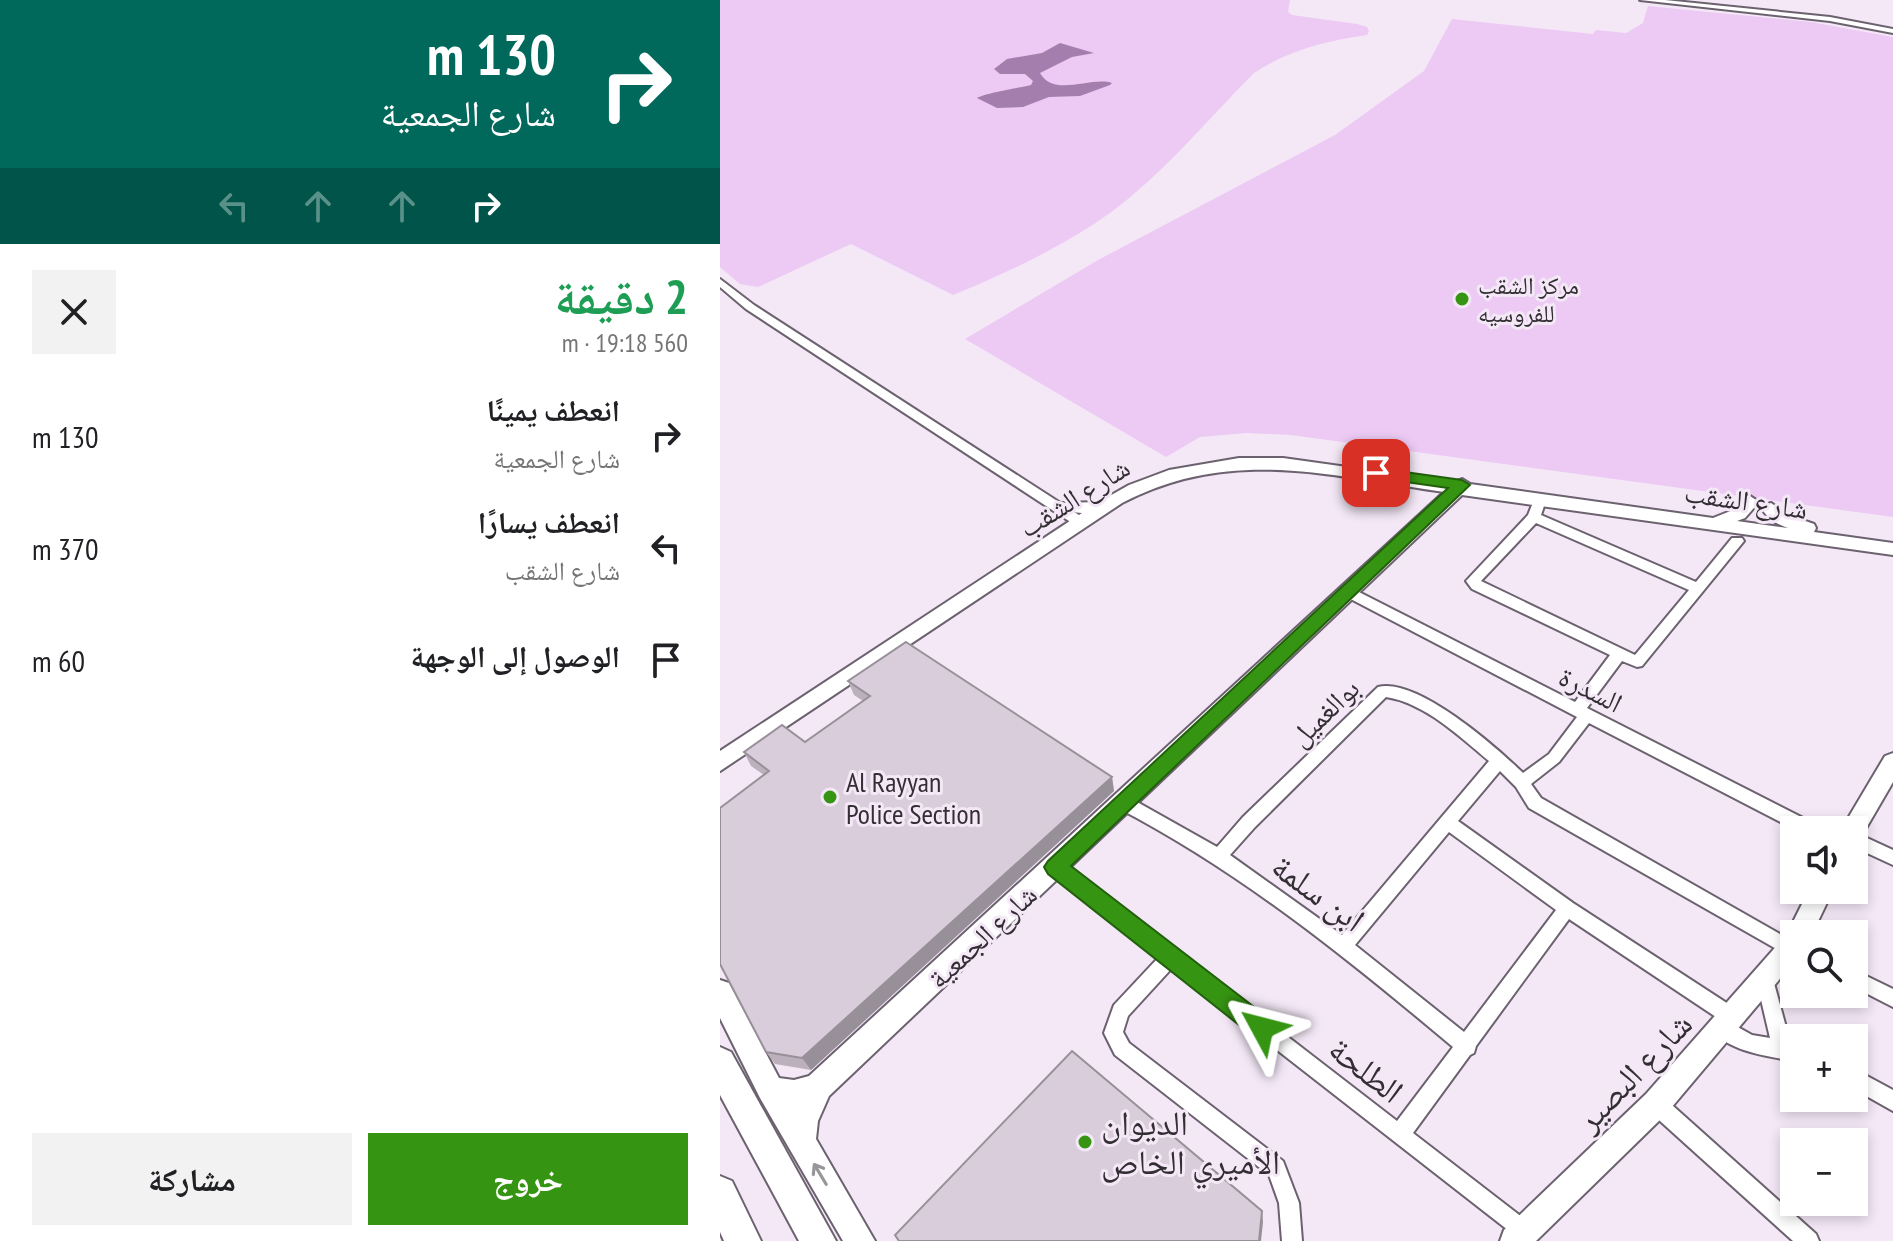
<!DOCTYPE html>
<html lang="ar">
<head>
<meta charset="utf-8">
<style>
  :root { --surface:#fff; --page:#f2f2f2; --text:#202124; --muted:#757577; --accent:#359412 }
  body { margin:0; font-family:"PT Sans Narrow","Noto Naskh Arabic",sans-serif; background:var(--page); color:var(--text); direction:rtl; height:100vh; display:flex; flex-direction:column; font-size:30px; white-space:nowrap }
  * { box-sizing:border-box; margin:0 }
  p { font-size:26px; color:var(--muted) }
  .icon { flex:none; width:44px; height:44px; fill:none; stroke:currentColor; stroke-width:2; stroke-linecap:round; stroke-linejoin:round }
  .map { position:relative; flex:1; overflow:hidden; direction:ltr }
  .drawer { display:flex; flex-direction:column; background:var(--surface); width:720px }
  .drawer>* { flex:none }
  .top-card { background:#00695c; color:#fff; overflow:hidden }
  .tools { position:absolute; left:1060px; top:816px; display:grid; gap:16px }
  .tools a { display:grid; place-items:center; width:88px; height:88px; border-radius:0px; background:var(--surface); box-shadow:0 4px 12px #0003; font-size:40px }
  .pin { position:absolute; display:grid; place-items:center; width:68px; height:68px; color:#fff; margin:-34px; border-radius:16px; box-shadow:0 4px 12px #0006 }
  .me { position:absolute; width:88px; margin:-44px; rotate:308deg; stroke-linejoin:round; filter:drop-shadow(0 0 6px #0008) }
  .turn { display:flex; align-items:center; gap:28px; height:168px; padding:0 32px; font-size:36px }
  .turn .icon { width:104px; height:104px; stroke-width:2.5 }
  .turn b { display:block; font-size:56px; line-height:68px }
  .lanes { display:flex; align-items:center; height:76px; padding:0 32px; background:#0003; justify-content:center; gap:40px; direction:ltr }
  .lanes .off { opacity:.35 }
  .round { display:grid; place-items:center; flex:none; width:84px; height:84px; border-radius:0px; background:var(--page) }
  .headline { display:flex; align-items:center; justify-content:space-between; height:136px; padding:0 32px }
  h1 { font-size:48px; font-weight:800; line-height:60px; color:#1e9e55 }
  .primary-button { display:flex; gap:16px; margin-top:auto; padding:16px 32px }
  .primary-button a { flex:1; height:92px; border-radius:0px; background:var(--accent); color:#fff; font-size:32px; font-weight:800; line-height:92px; text-align:center }
  .primary-button a+a { background:var(--page); color:var(--text) }
  ul { padding:0; list-style:none }
  li { display:flex; align-items:center; gap:24px; height:112px; padding:0 32px }
  li div { flex:1 }
  li b { display:block; font-size:30px }
  li em { font-style:normal }
  main { display:flex; flex:1; min-height:0 }
  .map>svg:first-child { display:block }
</style>
</head>
<body>
<main>
<div class="map">
<svg width="1173" height="1241" viewBox="0 0 1173 1241">
  <rect width="100%" height="100%" fill="#f4e8f7"/>
  <!-- green -->
  <g fill="#eccaf4">
    <path d="M0 0H570L568 12 572 15 637 24 647 27 649 31 647 35C606 41 569 50 534 73 488 119 443 174 390 213 342 247 287 273 233 295L131 244 38 287 20 284 0 267Z"/>
    <polygon points="928,6 1091,22 1173,37 1173,517 571,435 526,433 480,437 446,457 245,339 378,260 615,135 704,71 732,19 873,34 876,30 906,33 923,23"/>
  </g>
  <!-- water -->
  <path fill="#a47fad" d="M340 43 374 53 352 57 320 73C334 98 371 76 392 83L390 85 360 96 329 97 303 107 277 108 257 98C265 93 299 88 311 85L313 81 305 74H280L274 69 287 59 322 53Z"/>
  <g fill="none" stroke-linecap="round" stroke-linejoin="round">
    <defs>
      <g id="street">
        <polygon points="920,0 945,0 1110,17 1173,29 1173,33 1110,21"/>
        <polygon points="0,279 34,305 362,517 363,520 362,523 352,523 26,309 0,287"/>
        <path d="M820 496 826 500 821 515 976 582 1012 538H1022L1024 541 922 666 917 667 902 661 867 708 1097 825 1099 830H1076L869 723 839 762 811 784 821 798 1074 942V959L809 808 796 787 780 771 738 821 853 903 1019 1011 1021 1017 1019 1023 1014 1025 1032 1035 1050 1038 1036 978 1039 972 1045 970 1051 972 1070 1042 1074 1043V1061C1053 1057 1003 1051 994 1029L996 1023 1002 1021 849 919 756 1046 754 1053 750 1055 693 1133 812 1225 815 1232 812 1239 802 1241 452 968 408 1016 403 1032 409 1043 563 1161 579 1203 582 1241H562L559 1203 549 1175 395 1055 384 1033 394 1005 438 958 329 872 327 867 329 862 335 860 341 862 677 1121 733 1047C627 958 521 872 398 808L396 803 398 798 404 796 410 798 497 847 523 817 658 687C697 677 776 747 803 773L829 754 857 717 623 595 621 592 623 589H633L855 702 890 655 752 589 746 581 808 515 814 500ZM816 523 969 590 915 655 761 581ZM666 697C705 703 740 737 769 761L622 935 510 855 535 827ZM729 832 836 910 744 1032 635 945Z"/>
        <polygon points="1134,832 1173,850 1173,865 1134,847"/>
        <polygon points="1134,970 1173,989 1173,1007 1134,987"/>
        <polygon points="1134,1069 1173,1090 1173,1111 1134,1089"/>
        <polygon points="936,1094 943,1097 1096,1234 1099,1241 1073,1241 929,1111 926,1104 929,1097"/>
      </g>
      <g id="secondary">
        <path d="M519 458H563L734 482 742 479 750 484 993 518 1013 510 1024 498 1030 496 1039 502 1025 518 1017 521 1068 528C1057 524 1049 520 1042 509L1045 505 1051 503 1068 515 1094 524 1096 528 1094 532 1173 543V555L742 495 109 1096 98 1121 96 1139 155 1241H123L40 1098 0 1018V980L9 983 59 1078 74 1080 89 1076 724 492C609 476 511 446 402 503L0 771V751L362 513 340 511 337 507 340 503 379 502 409 485 449 470Z"/>
        <polygon points="1173,753 1173,782 1141,837 1134,839 1134,830 1121,830 1165,756"/>
        <polygon points="1089,890 1113,890 1092,934 1074,934 1074,962 946,1114 816,1241 780,1241 784,1230 926,1094 1067,934"/>
      </g>
      <g id="highway">
        <polygon points="0,1047 11,1052 116,1241 79,1241 0,1095"/>
        <polygon points="0,1176 12,1181 41,1241 4,1241 0,1232"/>
      </g>
    </defs>
    <!-- street casing -->
    <use href="#street" stroke="#6c626f" stroke-width="4"/>
    <!-- secondary casing -->
    <use href="#secondary" stroke="#6c626f" stroke-width="4"/>
    <!-- highway casing -->
    <use href="#highway" stroke="#6c626f" stroke-width="4"/>
    <!-- street -->
    <use href="#street" fill="#fff" fill-rule="evenodd"/>
    <!-- secondary -->
    <use href="#secondary" fill="#fff" fill-rule="evenodd"/>
    <!-- highway -->
    <use href="#highway" fill="#fff" fill-rule="evenodd"/>
  </g>
  <!-- wall -->
  <polygon fill="#bbb0bc" points="128,681 392,777 394,791 91,1070 55,1064 46,1052 44,775 31,766 24,752 85,742 143,701 134,695"/>
  <!-- shaded-wall -->
  <g fill="#989099">
    <polygon points="392,777 394,791 91,1070 82,1058"/>
    <polygon points="542,1211 543,1222 541,1241 539,1241"/>
  </g>
  <!-- building -->
  <g fill="#d9cddb" stroke="#989099" stroke-width="2">
    <polygon points="186,642 392,777 82,1058 46,1052 0,964 0,808 49,771 24,752 62,725 85,742 150,696 128,681"/>
    <polygon points="352,1051 542,1211 539,1241 179,1241 175,1235"/>
  </g>
  <!-- one-way arrows -->
  <defs><path id="oneway-shaft" d="M-6 0H5M1.5-3L5.5 0L1.5 3" fill="none" stroke-width="1.6" stroke-linecap="round" stroke-linejoin="round" transform="scale(2)"/></defs>
  <use stroke="#989699" href="#oneway-shaft" transform="translate(100 1174) rotate(-121)"/>
  <!-- route -->
  <polygon fill="#359412" stroke="#22600c" stroke-width="2" points="656,468 742,480 750,485 351,866 551,1020 554,1028 551,1036 542,1039 533,1036 328,874 324,867 328,861 728,488 650,477 650,469"/>
  <!-- markers -->
  <g fill="#359412" stroke="#f4e8f7" stroke-width="3">
    <circle cx="742" cy="299" r="8"/>
    <circle cx="110" cy="797" r="8"/>
    <circle cx="365" cy="1142" r="8"/>
  </g>
  <g text-anchor="middle" dominant-baseline="central" stroke-width="6" stroke-linejoin="round" paint-order="stroke">
    <!-- far-poi labels -->
    <g font-size="24" fill="#322e33" stroke="#f4e8f7" text-anchor="start">
      <text x="758" y="285">مركز الشقب<tspan x="758" dy="28">للفروسيه</tspan></text>
    </g>
    <!-- street labels -->
    <g font-size="28" fill="#322e33" stroke="#f4e8f7">
      <text transform="translate(354 497) rotate(-32)">شارع الشقب</text>
      <text transform="translate(1026 500) rotate(8)">شارع الشقب</text>
      <text transform="translate(871 689) rotate(27)">السدرة</text>
      <text transform="translate(604 712) rotate(-44)">بوالغميل</text>
      <text transform="translate(262 936) rotate(-43)">شارع الجمعية</text>
    </g>
    <!-- poi labels -->
    <g font-size="28" fill="#322e33" stroke="#f4e8f7" text-anchor="start">
      <text x="126" y="781">Al Rayyan<tspan x="126" dy="32">Police Section</tspan></text>
    </g>
    <!-- near-street labels -->
    <g font-size="34" fill="#322e33" stroke="#f4e8f7">
      <text transform="translate(599 892) rotate(36)">ابن سلمة</text>
      <text transform="translate(647 1069) rotate(38)">الطلحة</text>
      <text transform="translate(913 1071) rotate(-46)">شارع البصير</text>
    </g>
    <!-- near-poi labels -->
    <g font-size="34" fill="#322e33" stroke="#f4e8f7" text-anchor="start">
      <text x="381" y="1122">الديوان<tspan x="381" dy="39">الأميري الخاص</tspan></text>
    </g>
  </g>
</svg>
<div class="tools">
<a><svg class="icon" aria-label="sound" viewBox="0 0 24 24"><path d="M4 9h4l5-4v14l-5-4H4zM17 9q2 3 0 6"/></svg></a>
<a><svg class="icon" aria-label="search" viewBox="0 0 24 24"><circle cx="10" cy="10" r="6"/><path d="M15 15l6 6"/></svg></a>
<a>+</a>
<a>−</a>
</div>
<div class="pin" style="left:656px;top:473px;background:#d93025"><svg class="icon" aria-label="arrive" viewBox="0 0 24 24"><path d="M6 21V4h12l-3 4 3 4H6"/></svg></div>
<svg class="me" style="left:542px;top:1028px" viewBox="-20 -20 40 40"><path d="M0-17L14 15 0 8-14 15z" fill="#359412" stroke="#fff" stroke-width="4"/></svg>
</div>
<section class="drawer">
<div class="top-card">
<div class="turn"><svg class="icon" aria-label="right" viewBox="0 0 24 24"><path d="M7 20v-9h11M14 6l5 5-5 5"/></svg><div><b>130 m</b>شارع الجمعية</div></div>
<div class="lanes"><svg class="icon off" aria-label="left" viewBox="0 0 24 24"><path d="M17 20v-9H6M10 6l-5 5 5 5"/></svg><svg class="icon off" aria-label="ahead" viewBox="0 0 24 24"><path d="M12 20V5M6 11l6-6 6 6"/></svg><svg class="icon off" aria-label="ahead" viewBox="0 0 24 24"><path d="M12 20V5M6 11l6-6 6 6"/></svg><svg class="icon" aria-label="right" viewBox="0 0 24 24"><path d="M7 20v-9h11M14 6l5 5-5 5"/></svg></div>
</div>
<div class="headline"><div><h1>2 دقيقة</h1><p>560 m · 19:18</p></div><a class="round"><svg class="icon" aria-label="close" viewBox="0 0 24 24"><path d="M6 6l12 12M18 6L6 18"/></svg></a></div>
<ul>
<li><svg class="icon" aria-label="right" viewBox="0 0 24 24"><path d="M7 20v-9h11M14 6l5 5-5 5"/></svg><div><b>انعطف يمينًا</b><p>شارع الجمعية</p></div><em>130 m</em></li>
<li><svg class="icon" aria-label="left" viewBox="0 0 24 24"><path d="M17 20v-9H6M10 6l-5 5 5 5"/></svg><div><b>انعطف يسارًا</b><p>شارع الشقب</p></div><em>370 m</em></li>
<li><svg class="icon" aria-label="arrive" viewBox="0 0 24 24"><path d="M6 21V4h12l-3 4 3 4H6"/></svg><div><b>الوصول إلى الوجهة</b></div><em>60 m</em></li>
</ul>
<div class="primary-button"><a>خروج</a><a>مشاركة</a></div>
</section>
</main>
</body>
</html>
